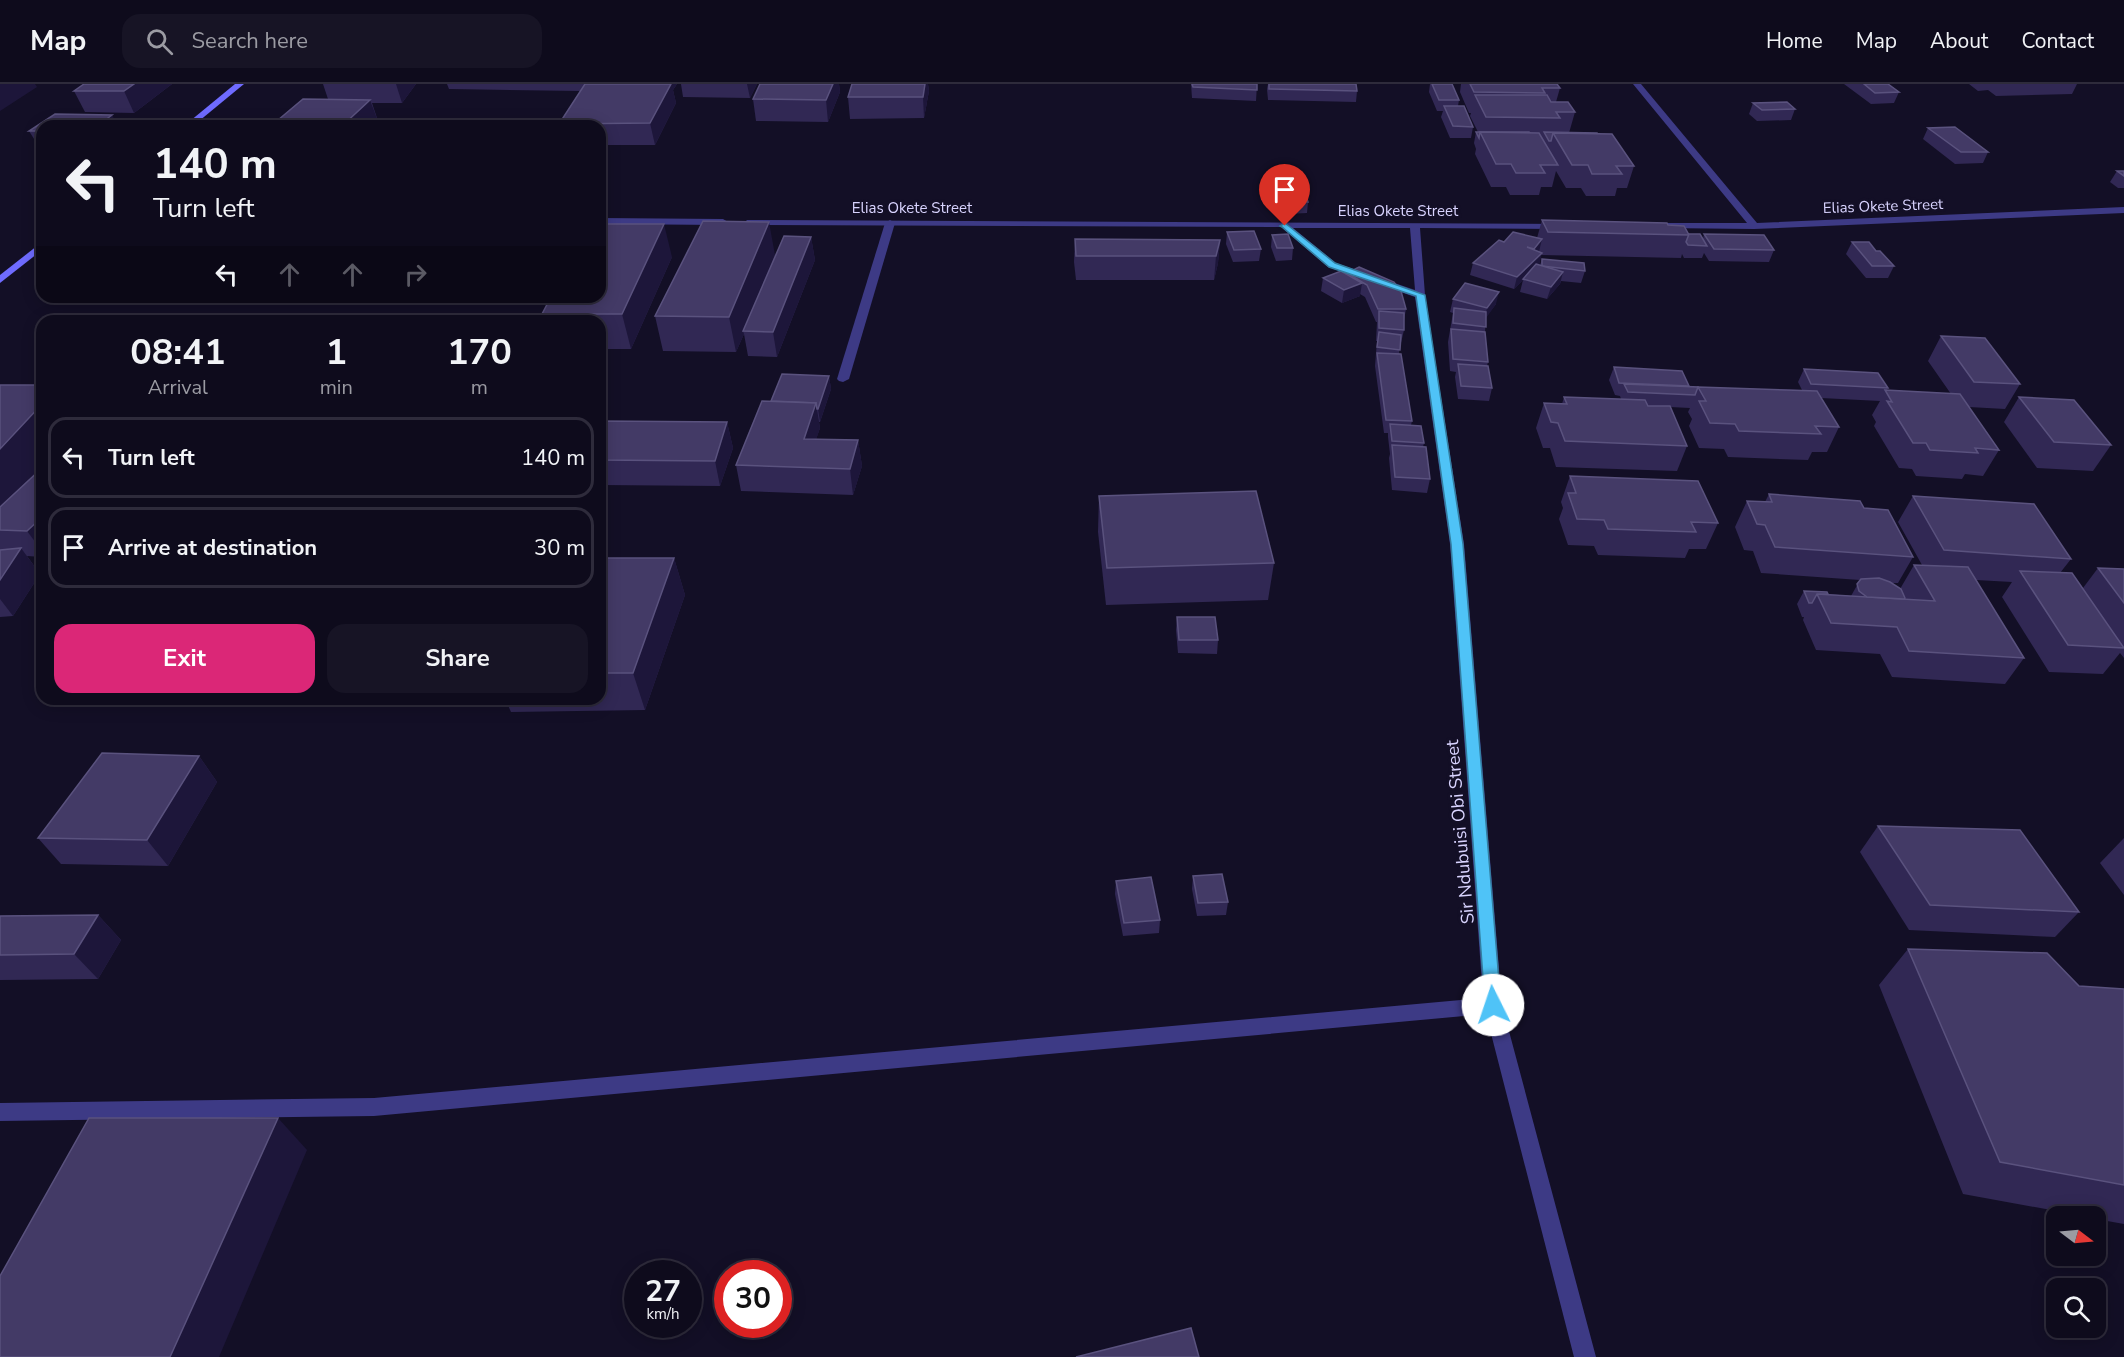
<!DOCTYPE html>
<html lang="en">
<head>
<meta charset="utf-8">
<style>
  :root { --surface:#0e0b1c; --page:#171425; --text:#f1f3f6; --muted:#9b9ba3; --line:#2e2b3b; --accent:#db2777 }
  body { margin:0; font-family:"Nunito Sans",sans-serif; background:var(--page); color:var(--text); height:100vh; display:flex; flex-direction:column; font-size:22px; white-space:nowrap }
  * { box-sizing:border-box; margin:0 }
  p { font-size:20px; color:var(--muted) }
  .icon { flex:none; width:33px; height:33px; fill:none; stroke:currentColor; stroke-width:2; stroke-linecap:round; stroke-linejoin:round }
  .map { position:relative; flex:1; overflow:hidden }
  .details { position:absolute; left:36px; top:231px; width:570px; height:390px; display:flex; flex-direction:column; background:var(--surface); border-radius:18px; box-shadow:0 3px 15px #0003,0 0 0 2px var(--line) }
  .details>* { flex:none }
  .banner { position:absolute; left:36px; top:36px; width:570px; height:183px; border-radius:18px; box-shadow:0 3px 15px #0003,0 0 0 2px var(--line); background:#0e0b1c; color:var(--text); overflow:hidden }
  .needle { width:39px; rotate:106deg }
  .tools { position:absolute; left:2046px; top:1122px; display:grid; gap:12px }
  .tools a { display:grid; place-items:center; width:60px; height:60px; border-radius:12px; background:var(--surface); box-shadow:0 3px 15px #0003,0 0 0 2px var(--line); font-size:30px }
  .speed { position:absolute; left:624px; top:1176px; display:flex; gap:12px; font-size:30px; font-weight:700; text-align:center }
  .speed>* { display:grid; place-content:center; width:78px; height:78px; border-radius:50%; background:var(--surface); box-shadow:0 3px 15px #0003,0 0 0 2px var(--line); line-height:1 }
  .speed small { font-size:15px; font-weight:400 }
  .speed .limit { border:9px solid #d22; background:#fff; color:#111 }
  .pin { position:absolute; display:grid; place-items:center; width:51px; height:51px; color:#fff; margin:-62px -26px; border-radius:50% 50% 50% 0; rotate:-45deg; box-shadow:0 0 6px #0007 }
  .pin .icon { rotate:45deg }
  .me { position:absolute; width:66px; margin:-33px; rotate:356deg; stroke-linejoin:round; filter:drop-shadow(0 0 4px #0008) }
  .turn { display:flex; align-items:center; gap:21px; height:126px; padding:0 18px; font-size:27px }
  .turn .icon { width:78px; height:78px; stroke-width:2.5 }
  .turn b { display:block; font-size:42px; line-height:51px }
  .lanes { display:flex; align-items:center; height:57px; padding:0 18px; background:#0003; justify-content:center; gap:30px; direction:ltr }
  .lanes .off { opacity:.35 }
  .eta { display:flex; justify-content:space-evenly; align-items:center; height:102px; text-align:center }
  .eta b { font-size:36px; font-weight:700; line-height:42px }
  .primary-button { display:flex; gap:12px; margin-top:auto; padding:12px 18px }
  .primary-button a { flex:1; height:69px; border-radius:18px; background:var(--accent); color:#fff; font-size:24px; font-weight:700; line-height:69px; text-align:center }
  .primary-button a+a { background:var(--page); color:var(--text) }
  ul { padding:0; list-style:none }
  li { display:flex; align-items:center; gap:18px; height:81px; margin:0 12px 9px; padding:0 6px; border:3px solid var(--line); border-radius:18px }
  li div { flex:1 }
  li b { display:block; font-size:22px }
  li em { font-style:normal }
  header { display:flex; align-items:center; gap:36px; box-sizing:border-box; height:84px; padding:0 30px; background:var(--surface); border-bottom:2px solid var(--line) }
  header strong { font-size:28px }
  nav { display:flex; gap:33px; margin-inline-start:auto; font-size:21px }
  .search { width:420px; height:54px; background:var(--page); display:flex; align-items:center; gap:15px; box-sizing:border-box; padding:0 21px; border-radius:18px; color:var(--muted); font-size:22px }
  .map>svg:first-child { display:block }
</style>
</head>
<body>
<header>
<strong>Map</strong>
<div class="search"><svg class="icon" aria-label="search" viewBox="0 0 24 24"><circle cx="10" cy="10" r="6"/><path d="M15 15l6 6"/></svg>Search here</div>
<nav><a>Home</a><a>Map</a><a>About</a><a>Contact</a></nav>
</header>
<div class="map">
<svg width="2124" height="1273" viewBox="0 0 2124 1273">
  <rect width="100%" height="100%" fill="#130f26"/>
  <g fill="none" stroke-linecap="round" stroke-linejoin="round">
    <!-- lane -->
    <polygon fill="#3d3a85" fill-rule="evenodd" points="890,136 895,139 849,295 843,298 839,297 837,295 885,139"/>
    <!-- street -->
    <g fill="#3d3a85" fill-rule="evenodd">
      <polygon points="1633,0 1641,0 1757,139 2124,123 2124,129 1754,145 1662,144 1660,142 1665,139 1747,139"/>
      <polygon points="600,134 723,135 728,138 723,141 600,140"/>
      <path d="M747 136 1563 140 1565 142 1560 145 1420 144 1425 211 1464 460 1502 921 1596 1273H1574L1486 930 374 1032 0 1037V1019L374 1014 1483 914 1450 460 1415 213 1328 183 1281 143 750 141 745 138ZM1293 144H1410L1415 206 1336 179Z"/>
    </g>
    <!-- secondary -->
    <g fill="#6f6bff" fill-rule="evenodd">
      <polygon points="235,0 244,0 193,42 184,42"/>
      <polygon points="42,158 42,166 0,199 0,191"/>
    </g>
  </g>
  <!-- wall -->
  <g fill="#312854">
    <polygon points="84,0 172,0 134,29 85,28 74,7"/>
    <polygon points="323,0 416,0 402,19 372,19 378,37 373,42 271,42 328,15"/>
    <polygon points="447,0 677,0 673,6 676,19 655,61 600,61 600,42 559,42 559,40 580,7 449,5"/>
    <polygon points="681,0 757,0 750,14 683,13"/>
    <polygon points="760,0 839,0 840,8 828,38 756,37 753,15"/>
    <polygon points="852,0 928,0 929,7 924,34 850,35 848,13"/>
    <polygon points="1191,0 1257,0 1256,17 1192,14"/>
    <polygon points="1268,0 1356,0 1357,7 1356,18 1268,16 1267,5"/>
    <polygon points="1430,0 1452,0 1459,16 1458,22 1473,43 1471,54 1450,54 1441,33 1443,27 1437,27 1429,8"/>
    <polygon points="1461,0 1557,0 1560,4 1556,18 1575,28 1569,49 1634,82 1627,104 1617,104 1615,112 1586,112 1581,104 1566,104 1556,87 1552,103 1541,103 1539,111 1510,111 1506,103 1491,103 1475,70 1476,65 1474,59 1476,48 1478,48 1470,32 1471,29 1469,29 1460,8"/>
    <polygon points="1844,0 1888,0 1899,8 1894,19 1871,20"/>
    <polygon points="1969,0 2077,0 2072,10 1996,12 1988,6 1978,7"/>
    <polygon points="1753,19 1795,25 1791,36 1757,37 1749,30"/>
    <polygon points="42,42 42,58 36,58 29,47"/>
    <polygon points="1928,44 1988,68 1983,79 1955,80 1923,55"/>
    <polygon points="2117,87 2124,87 2124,104 2118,104 2110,98"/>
    <polygon points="1286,107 1308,118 1307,129 1287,130 1285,119"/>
    <polygon points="1542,136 1668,141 1703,155 1704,150 1774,166 1769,178 1709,177 1704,169 1702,174 1684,174 1682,170 1681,174 1541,171 1539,181 1540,181 1542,175 1585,187 1581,199 1561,197 1560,200 1547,215 1520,208 1523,196 1514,205 1470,191 1473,179 1537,154"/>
    <polygon points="1227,148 1261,165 1259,177 1233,178 1226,160"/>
    <polygon points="1272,151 1293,164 1292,176 1276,177 1271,163"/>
    <polygon points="811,153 815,176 777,273 748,272 744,250 736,268 663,267 655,232 775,171 761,207"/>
    <polygon points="1075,155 1220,156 1218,179 1214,196 1076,196 1074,178"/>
    <polygon points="1852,158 1894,182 1888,194 1866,194 1846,170"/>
    <polygon points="672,173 631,265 600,265 600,237 544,237 542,230"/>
    <polygon points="1359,183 1406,225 1404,236 1404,246 1401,259 1400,259 1399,270 1412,337 1411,341 1424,359 1423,363 1430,395 1427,409 1392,406 1389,374 1390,370 1388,353 1388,349 1384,349 1375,282 1377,257 1376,257 1377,238 1376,238 1365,213 1360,210 1360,212 1342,219 1321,207 1323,194 1346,191 1347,189"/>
    <polygon points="1453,215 1496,220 1486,233 1485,248 1488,278 1487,282 1492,304 1489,317 1458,315 1455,293 1456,288 1450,287 1448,258 1453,229 1450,228"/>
    <polygon points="1941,252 2020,300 2005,325 1969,323 1999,366 1983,392 1965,390 1962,395 1916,392 1912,385 1899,384 1874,342 1876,338 1872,331 1880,317 1821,314 1839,343 1827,368 1812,368 1808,376 1728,373 1724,365 1699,364 1689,342 1692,335 1688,328 1690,324 1670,323 1687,362 1677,387 1556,383 1550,364 1543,364 1536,344 1544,319 1562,320 1564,313 1621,315 1620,312 1615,311 1609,296 1614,283 1689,302 1689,303 1802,306 1798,298 1804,285 1888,304 1887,306 1951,310 1928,277"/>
    <polygon points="829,292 831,305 820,338 819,338 820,344 816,355 858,356 862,382 853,411 741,407 736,381 771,317"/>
    <polygon points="0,301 42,382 31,394 42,384 42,473 27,472 40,490 13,532 0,533"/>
    <polygon points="2019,313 2111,361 2093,387 2037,384 2004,338"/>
    <polygon points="600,337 727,338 733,364 720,402 600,401"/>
    <polygon points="1570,392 1718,439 1706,465 1689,465 1685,474 1598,471 1594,462 1568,461 1559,435 1563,424 1561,418"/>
    <polygon points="1769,410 1864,424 1913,473 1898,499 1892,499 1900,505 1914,481 1922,481 1898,438 1913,412 2071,475 2060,489 2083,504 2098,484 2124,485 2124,574 2120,569 2103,590 2049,588 2002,513 2012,498 1976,496 2024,574 2005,600 1892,593 1880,570 1816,566 1803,536 1804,533 1802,533 1797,520 1804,507 1828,510 1851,512 1860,496 1761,489 1753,467 1744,466 1735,443 1747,417 1765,418"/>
    <polygon points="1099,412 1274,479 1268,516 1106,521 1098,448"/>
    <polygon points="600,474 674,474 685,511 645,626 511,628 505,615 600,615"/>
    <polygon points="1177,533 1218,556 1217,570 1178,569 1176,546"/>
    <polygon points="199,672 217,698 168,782 61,780 38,754"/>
    <polygon points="1878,742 2079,828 2055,853 1909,846 1860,768"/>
    <polygon points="2124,754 2124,811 2100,779"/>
    <polygon points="1193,792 1228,818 1226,831 1197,832 1192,805"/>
    <polygon points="1116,797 1160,836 1159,849 1123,852 1115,810"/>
    <polygon points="98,831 121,856 98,895 0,896 0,832"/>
    <polygon points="1908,865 2079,902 2124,905 2124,1140 2096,1135 2096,1132 2084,1132 1963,1110 1879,901"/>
  </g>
  <!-- shaded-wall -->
  <g fill="#1d163a">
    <polygon points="0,0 35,0 37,3 0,27"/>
    <polygon points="134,0 172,0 134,29 124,7"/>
    <polygon points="396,0 416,0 402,19"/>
    <polygon points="668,0 677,0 673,6 676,19 655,61 650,39"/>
    <polygon points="747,0 757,0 750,14"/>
    <polygon points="833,0 839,0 840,8 828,38 826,16"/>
    <polygon points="925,0 928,0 929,7 924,34 923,13"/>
    <polygon points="370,16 378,37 373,42 342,42"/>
    <polygon points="112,31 118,42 97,42"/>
    <polygon points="769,138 775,171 745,247 743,247 744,250 736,268 729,233"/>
    <polygon points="664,140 672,173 631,265 622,230"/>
    <polygon points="811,153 815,176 777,273 773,248"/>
    <polygon points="1542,155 1539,168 1531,177 1534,165"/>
    <polygon points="1220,156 1218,179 1214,196 1216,172"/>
    <polygon points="1542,169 1539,181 1514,205 1517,193"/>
    <polygon points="1563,188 1560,200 1547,215 1551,203"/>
    <polygon points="1362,199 1360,212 1342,219 1344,206"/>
    <polygon points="1499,208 1496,220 1484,237 1487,224"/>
    <polygon points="240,233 242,237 235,237"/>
    <polygon points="829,292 831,305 820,338 818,325"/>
    <polygon points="816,319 820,344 808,380 804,355"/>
    <polygon points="42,320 42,382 0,430 0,365"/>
    <polygon points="727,338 733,364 720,402 715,377"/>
    <polygon points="858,356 862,382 853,411 850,385"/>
    <polygon points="42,433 42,467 27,447"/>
    <polygon points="21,464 40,490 13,532 0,515 0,496"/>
    <polygon points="674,474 685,511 645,626 633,589"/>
    <polygon points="199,672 217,698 168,782 147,756"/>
    <polygon points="98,831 121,856 98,895 74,870"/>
    <polygon points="278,1034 307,1066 219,1273 170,1273"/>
  </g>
  <!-- building -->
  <g fill="#433a66" stroke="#5a527e" stroke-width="1.5">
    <polygon points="84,0 134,0 124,7 74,7"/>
    <polygon points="585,0 671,0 650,39 559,40"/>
    <polygon points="760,0 833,0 826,16 753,15"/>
    <polygon points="852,0 925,0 923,13 848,13"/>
    <polygon points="1192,0 1257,0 1257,6 1193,3"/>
    <polygon points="1269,0 1356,0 1357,7 1269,5"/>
    <polygon points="1432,0 1452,0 1459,16 1439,16"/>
    <polygon points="1470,0 1557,0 1560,4 1542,4 1545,9 1474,8"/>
    <polygon points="1864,0 1888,0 1899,8 1875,9"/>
    <polygon points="1475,11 1547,11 1551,18 1568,18 1575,28 1556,28 1560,34 1486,33"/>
    <polygon points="303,15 370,16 342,42 271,42"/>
    <polygon points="1787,18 1795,25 1762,26 1753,19"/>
    <polygon points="1444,22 1464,22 1473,43 1453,42"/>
    <polygon points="55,30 112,31 97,42 42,42 42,47 29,47"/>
    <polygon points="1955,43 1988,68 1961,68 1928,44"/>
    <polygon points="1476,48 1529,48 1530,49 1480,48 1479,54"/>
    <polygon points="1480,48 1539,49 1558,81 1540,81 1545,89 1516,89 1511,80 1496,80"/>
    <polygon points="1544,48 1597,49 1597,50 1553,49 1551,57 1549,57"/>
    <polygon points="1553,49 1612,50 1634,82 1616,82 1622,90 1592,90 1588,81 1572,81"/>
    <polygon points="2117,87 2124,87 2124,92"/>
    <polygon points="1286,107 1305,108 1308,118 1289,118"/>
    <polygon points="1542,136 1667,139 1668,141 1684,142 1689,151 1548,148"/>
    <polygon points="703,137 769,138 729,233 655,232"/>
    <polygon points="600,140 664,140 622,230 542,230 551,213 600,213"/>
    <polygon points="1254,147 1261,165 1234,166 1227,148"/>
    <polygon points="1513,148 1542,155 1534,165 1527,163 1542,169 1517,193 1473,179 1499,156 1504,158"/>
    <polygon points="1288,150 1293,164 1277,164 1272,151"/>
    <polygon points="1689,150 1700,150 1707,162 1688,161 1686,158"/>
    <polygon points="1704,150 1764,151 1774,166 1714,165"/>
    <polygon points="784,152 811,153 773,248 743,247"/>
    <polygon points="1075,155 1220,156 1216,172 1076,172"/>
    <polygon points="1852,158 1869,158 1876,167 1880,167 1894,182 1872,182"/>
    <polygon points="1542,175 1584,179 1585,187 1542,182"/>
    <polygon points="1536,180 1563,188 1551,203 1523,195"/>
    <polygon points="1359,183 1394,198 1401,207 1406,225 1378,225 1367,201 1347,189"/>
    <polygon points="1341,187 1362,199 1344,206 1323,194"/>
    <polygon points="1465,199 1499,208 1487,224 1453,215"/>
    <polygon points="1454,224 1486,228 1486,243 1453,239"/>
    <polygon points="1379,227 1404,229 1404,246 1379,244"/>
    <polygon points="187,232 240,233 235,237 182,237"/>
    <polygon points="1451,245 1485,248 1488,278 1453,275"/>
    <polygon points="1379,248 1401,251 1400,266 1377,263"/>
    <polygon points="1941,252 1985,254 2020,300 1974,298"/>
    <polygon points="1377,269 1401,270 1412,337 1386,336"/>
    <polygon points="1458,280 1488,282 1492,304 1461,302"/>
    <polygon points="1614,283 1682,287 1689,302 1619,299"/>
    <polygon points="1804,285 1878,289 1888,304 1811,300"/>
    <polygon points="782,290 829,292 818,325 817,325 816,319 771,317"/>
    <polygon points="1624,300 1698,303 1695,311 1628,308"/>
    <polygon points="0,301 42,301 42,320 0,365"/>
    <polygon points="1698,303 1817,307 1839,343 1815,342 1821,350 1739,347 1735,340 1710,339 1699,317 1706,317"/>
    <polygon points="1885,306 1960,310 1999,366 1975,364 1978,369 1930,366 1926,359 1913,359 1887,317 1892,318"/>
    <polygon points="1564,313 1645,316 1648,322 1670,322 1687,362 1565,357 1558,339 1551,338 1544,319 1567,320"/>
    <polygon points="2019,313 2074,316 2111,361 2054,358"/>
    <polygon points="762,317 816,319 804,355 858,356 850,385 736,381"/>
    <polygon points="600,337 727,338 715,377 600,376"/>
    <polygon points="1390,340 1421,342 1424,359 1392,357"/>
    <polygon points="1392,361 1426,363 1430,395 1395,393"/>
    <polygon points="42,384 42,433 27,447 0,446 0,423"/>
    <polygon points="1570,392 1698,397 1718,439 1691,438 1696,448 1608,445 1604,436 1577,435 1568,409 1576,409"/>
    <polygon points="1256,407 1274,479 1107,484 1099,412"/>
    <polygon points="1769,410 1860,417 1864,424 1888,426 1913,473 1775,463 1765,441 1757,440 1747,417 1772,418"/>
    <polygon points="1913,412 2034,420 2071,475 1944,466"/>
    <polygon points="21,464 0,496 0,466"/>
    <polygon points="600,474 674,474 633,589 600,589"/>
    <polygon points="1914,481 1968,483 2024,574 1909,567 1897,543 1831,539 1817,510 1935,517"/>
    <polygon points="2098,484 2124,485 2124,519"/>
    <polygon points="2020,487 2072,489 2124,564 2068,561"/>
    <polygon points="1879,494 1890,498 1901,505 1905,514 1904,515 1867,513 1859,507 1857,500 1861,495"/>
    <polygon points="1804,507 1827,508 1828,510 1817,510 1812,519 1809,519"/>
    <polygon points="1177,533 1215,533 1218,556 1179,556"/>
    <polygon points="102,669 199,672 147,756 38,754"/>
    <polygon points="1878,742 2020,746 2079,828 1930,821"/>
    <polygon points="1222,790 1228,818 1198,819 1193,792"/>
    <polygon points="1151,793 1160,836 1124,839 1116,797"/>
    <polygon points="98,831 74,870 0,871 0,832"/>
    <polygon points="1908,865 2047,869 2079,902 2124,905 2124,1101 2000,1078"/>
    <polygon points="89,1034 278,1034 170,1273 0,1273 0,1192"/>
    <polygon points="1191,1244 1199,1273 1076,1273"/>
  </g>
  <!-- route -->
  <polygon fill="#4fc3f7" stroke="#337fa1" stroke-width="1.5" points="1285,139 1335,179 1425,211 1463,460 1501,921 1499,926 1493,928 1487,926 1485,921 1451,460 1416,212 1329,183 1282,143 1280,142"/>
  <g text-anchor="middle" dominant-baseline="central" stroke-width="6" stroke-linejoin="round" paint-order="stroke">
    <!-- far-street labels -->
    <g font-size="15" fill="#d9d4ff" stroke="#130f26">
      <text transform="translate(1883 122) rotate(-2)">Elias Okete Street</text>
      <text x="912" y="124">Elias Okete Street</text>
      <text x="1398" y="127">Elias Okete Street</text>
    </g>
    <!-- street labels -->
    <g font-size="18" fill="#d9d4ff" stroke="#130f26">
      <text transform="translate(1460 748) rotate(-95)">Sir Ndubuisi Obi Street</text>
    </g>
  </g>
</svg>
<div class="tools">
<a><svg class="needle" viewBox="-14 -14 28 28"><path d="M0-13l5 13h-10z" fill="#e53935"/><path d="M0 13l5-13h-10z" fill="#9b9ba3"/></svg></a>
<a><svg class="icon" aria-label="search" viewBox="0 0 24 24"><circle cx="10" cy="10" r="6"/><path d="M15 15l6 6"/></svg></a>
</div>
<div class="speed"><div>27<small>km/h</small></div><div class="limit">30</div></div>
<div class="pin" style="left:1285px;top:142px;background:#d93025"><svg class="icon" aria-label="arrive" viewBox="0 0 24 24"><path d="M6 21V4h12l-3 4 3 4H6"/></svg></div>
<svg class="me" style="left:1493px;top:921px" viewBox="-20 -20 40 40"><circle r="19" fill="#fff"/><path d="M0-13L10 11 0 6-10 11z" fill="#4fc3f7"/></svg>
<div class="banner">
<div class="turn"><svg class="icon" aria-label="left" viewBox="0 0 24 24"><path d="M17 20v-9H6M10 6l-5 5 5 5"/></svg><div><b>140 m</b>Turn left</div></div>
<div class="lanes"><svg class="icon" aria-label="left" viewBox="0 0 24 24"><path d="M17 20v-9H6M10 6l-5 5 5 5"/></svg><svg class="icon off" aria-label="ahead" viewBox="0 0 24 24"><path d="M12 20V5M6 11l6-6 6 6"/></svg><svg class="icon off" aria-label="ahead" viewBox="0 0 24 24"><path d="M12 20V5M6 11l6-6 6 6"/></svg><svg class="icon off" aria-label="right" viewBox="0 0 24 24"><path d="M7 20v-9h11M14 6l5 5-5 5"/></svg></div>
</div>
<section class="details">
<div class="eta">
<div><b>08:41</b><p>Arrival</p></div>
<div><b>1</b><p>min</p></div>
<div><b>170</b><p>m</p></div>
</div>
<ul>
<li><svg class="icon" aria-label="left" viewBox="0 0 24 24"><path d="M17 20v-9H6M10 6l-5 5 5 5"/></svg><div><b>Turn left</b></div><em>140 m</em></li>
<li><svg class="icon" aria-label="arrive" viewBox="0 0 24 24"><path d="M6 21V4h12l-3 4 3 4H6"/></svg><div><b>Arrive at destination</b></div><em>30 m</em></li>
</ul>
<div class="primary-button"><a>Exit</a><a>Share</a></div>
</section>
</div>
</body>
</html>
